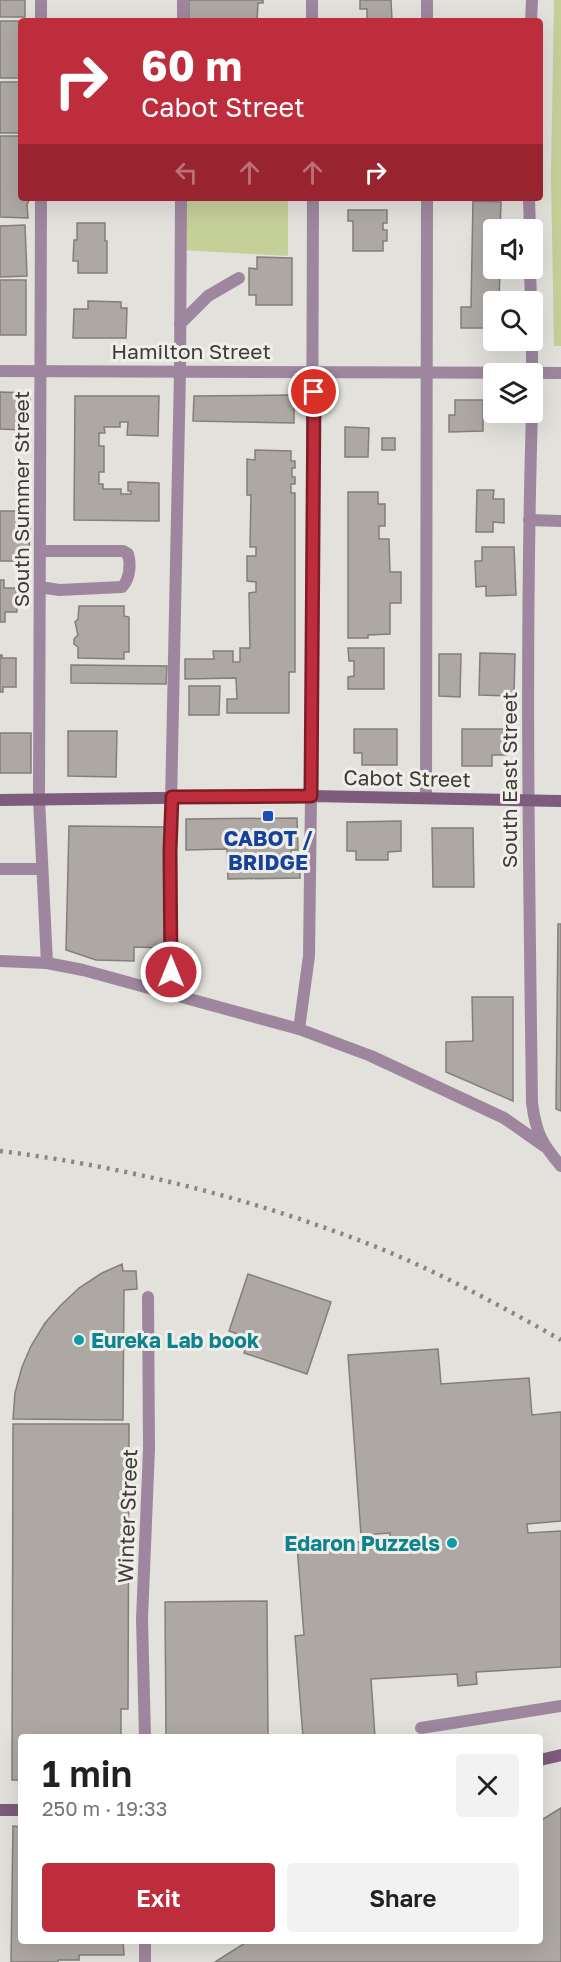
<!DOCTYPE html>
<html lang="en">
<head>
<meta charset="utf-8">
<style>
  :root { --surface:#fff; --page:#f2f2f2; --text:#202124; --muted:#757577; --accent:#be2d3b }
  body { margin:0; font-family:"Golos Text",sans-serif; background:var(--page); color:var(--text); height:100vh; display:flex; flex-direction:column; font-size:22px; white-space:nowrap }
  * { box-sizing:border-box; margin:0 }
  p { font-size:20px; color:var(--muted) }
  .icon { flex:none; width:33px; height:33px; fill:none; stroke:currentColor; stroke-width:2; stroke-linecap:round; stroke-linejoin:round }
  .map { position:relative; flex:1; overflow:hidden }
  .side { position:absolute; left:18px; top:1734px; width:525px; height:210px; display:flex; flex-direction:column; background:var(--surface); border-radius:6px; box-shadow:0 6px 24px #0002 }
  .side>* { flex:none }
  .guide { position:absolute; left:18px; top:18px; width:525px; height:183px; border-radius:6px; box-shadow:0 6px 24px #0002; background:#be2d3b; color:#fff; overflow:hidden }
  .fabs { position:absolute; left:483px; top:219px; display:grid; gap:12px }
  .fabs a { display:grid; place-items:center; width:60px; height:60px; border-radius:6px; background:var(--surface); box-shadow:0 6px 24px #0002; font-size:30px }
  .pin { position:absolute; display:grid; place-items:center; width:51px; height:51px; color:#fff; margin:-26px; border:3px solid #fff; border-radius:50%; box-shadow:0 2px 6px #0007 }
  .me { position:absolute; width:66px; margin:-33px; rotate:0deg; stroke-linejoin:round; filter:drop-shadow(0 0 4px #0008) }
  .turn { display:flex; align-items:center; gap:21px; height:126px; padding:0 24px; font-size:27px }
  .turn .icon { width:78px; height:78px; stroke-width:2.5 }
  .turn b { display:block; font-size:42px; line-height:51px }
  .lanes { display:flex; align-items:center; height:57px; padding:0 24px; background:#0003; justify-content:center; gap:30px; direction:ltr }
  .lanes .off { opacity:.35 }
  .round { display:grid; place-items:center; flex:none; width:63px; height:63px; border-radius:6px; background:var(--page) }
  .headline { display:flex; align-items:center; justify-content:space-between; height:102px; padding:0 24px }
  h1 { font-size:36px; font-weight:600; line-height:45px }
  .action { display:flex; gap:12px; margin-top:auto; padding:12px 24px }
  .action a { flex:1; height:69px; border-radius:6px; background:var(--accent); color:#fff; font-size:24px; font-weight:600; line-height:69px; text-align:center }
  .action a+a { background:var(--page); color:var(--text) }
  .map>svg:first-child { display:block }
</style>
</head>
<body>
<div class="map">
<svg width="561" height="1962" viewBox="0 0 561 1962">
  <rect width="100%" height="100%" fill="#e2e1db"/>
  <!-- green -->
  <g fill="#c5cf98">
    <polygon points="554,0 561,0 561,346 554,346 551,175"/>
    <polygon points="183,198 288,198 288,256 182,250"/>
  </g>
  <!-- building -->
  <g fill="#ada8a4" stroke="#837e7a" stroke-width="1.5">
    <rect x="0" y="0" width="25" height="17"/>
    <polygon points="189,0 263,0 263,3 258,3 257,21 189,21"/>
    <polygon points="360,0 391,0 392,20 367,20 367,9 360,9"/>
    <rect x="0" y="21" width="21" height="57"/>
    <rect x="0" y="82" width="21" height="51"/>
    <polygon points="0,136 21,136 21,198 30,198 27,205 28,218 0,217"/>
    <polygon points="473,201 501,202 500,230 494,230 494,268 500,268 499,302 494,302 494,328 461,328 461,307 471,307"/>
    <polygon points="348,210 387,210 387,223 383,223 383,230 387,230 387,241 383,241 383,251 353,251 353,221 348,221"/>
    <polygon points="77,223 105,223 105,241 107,241 107,273 78,273 78,261 73,261 74,240 77,240"/>
    <polygon points="25,225 27,276 0,277 0,226"/>
    <polygon points="257,257 292,258 292,305 256,305 256,295 249,295 249,268 257,269"/>
    <rect x="0" y="280" width="26" height="55"/>
    <polygon points="88,301 121,302 121,308 127,308 126,338 73,338 74,309 88,309"/>
    <polygon points="0,392 30,393 29,422 22,422 22,430 0,429"/>
    <polygon points="294,395 294,423 193,421 194,396"/>
    <polygon points="75,396 159,396 158,436 127,435 128,422 120,422 120,427 104,427 105,433 99,433 99,446 104,446 104,472 99,472 99,484 103,484 103,489 121,489 121,494 131,494 131,491 128,491 128,482 159,483 159,521 74,520"/>
    <polygon points="455,400 483,400 483,431 449,432 449,415 455,415"/>
    <polygon points="345,427 369,428 368,457 345,457"/>
    <rect x="382" y="438" width="13" height="12"/>
    <polygon points="255,450 291,451 291,461 295,461 295,468 292,468 292,477 295,477 295,484 291,484 291,493 295,493 295,672 289,672 289,713 227,713 227,699 237,699 236,678 185,679 185,659 214,659 213,651 233,651 233,662 240,662 240,648 250,648 249,593 256,592 256,582 247,581 247,556 256,556 256,547 250,547 251,495 247,495 247,459 255,460"/>
    <polygon points="477,490 494,490 493,499 504,499 504,523 493,522 493,532 476,532"/>
    <polygon points="348,492 378,492 378,504 385,504 385,526 379,526 379,539 389,539 390,572 401,572 401,603 390,603 390,634 368,635 368,638 348,638"/>
    <polygon points="0,511 30,511 29,561 0,561"/>
    <polygon points="482,547 514,547 516,595 486,596 486,586 476,587 475,561 482,561"/>
    <polygon points="0,580 4,580 4,588 16,588 17,612 5,612 5,622 0,622"/>
    <polygon points="79,606 124,606 124,616 129,617 129,652 124,652 124,659 78,658 78,647 74,644 74,639 78,635 75,622 78,619"/>
    <polygon points="348,648 384,648 384,689 348,689 348,677 354,676 354,661 349,661"/>
    <polygon points="480,653 515,654 514,696 479,695"/>
    <polygon points="439,654 461,654 460,697 439,696"/>
    <polygon points="0,655 2,655 2,658 16,658 16,687 3,687 3,692 0,692"/>
    <polygon points="71,665 167,666 166,684 71,683"/>
    <polygon points="189,686 220,686 219,715 189,715"/>
    <polygon points="354,729 397,729 397,765 362,765 362,753 354,753"/>
    <polygon points="462,729 506,729 506,755 492,755 492,766 462,766"/>
    <polygon points="68,731 117,731 116,777 68,776"/>
    <rect x="0" y="733" width="31" height="40"/>
    <polygon points="297,818 298,850 291,850 291,857 300,856 300,878 228,879 227,849 186,850 186,819"/>
    <polygon points="401,821 401,851 388,852 388,860 356,860 356,851 347,851 347,822"/>
    <polygon points="69,826 168,827 166,948 134,947 134,961 96,960 66,950"/>
    <polygon points="432,828 473,828 474,887 433,887"/>
    <polygon points="558,924 561,924 561,1111 556,1109"/>
    <polygon points="472,997 513,997 513,1101 446,1072 446,1042 473,1041"/>
    <polygon points="122,1264 123,1271 136,1271 137,1289 124,1290 123,1420 13,1419 15,1393 22,1367 31,1346 45,1323 60,1306 79,1288 102,1273"/>
    <polygon points="248,1274 331,1302 307,1374 244,1353 249,1338 229,1331"/>
    <polygon points="438,1349 441,1384 529,1378 532,1415 561,1412 561,1521 527,1524 528,1533 561,1531 561,1667 476,1672 477,1684 458,1686 457,1674 371,1679 375,1737 303,1737 295,1636 304,1635 297,1546 390,1540 390,1533 361,1535 348,1355"/>
    <polygon points="13,1424 129,1424 128,1709 121,1709 121,1737 21,1737 21,1780 12,1780"/>
    <polygon points="267,1601 268,1737 166,1737 165,1602"/>
    <polygon points="561,1808 561,1962 215,1962 248,1941 540,1941 540,1821"/>
    <polygon points="13,1826 21,1827 21,1941 123,1941 124,1955 79,1955 79,1960 58,1960 58,1962 11,1962"/>
  </g>
  <g fill="none" stroke-linecap="round" stroke-linejoin="round">
    <!-- lane -->
    <g stroke="#9e879e" stroke-width="12">
      <polyline points="183,21 183,0"/>
      <polyline points="427,21 427,0"/>
      <polyline points="180,324 208,296 239,278"/>
      <polyline points="529,520 561,521"/>
      <path d="M40 587 59 590 122 587C130 579 131 564 128 554L123 551H40"/>
      <polyline points="426,798 427,198"/>
      <polyline points="39,799 47,963"/>
      <polyline points="0,869 42,869"/>
      <polyline points="0,961 47,963 83,970 299,1029 371,1056 504,1118 544,1146"/>
      <polyline points="171,995 170,851 180,371 181,198"/>
      <polyline points="299,1029 309,956 311,796"/>
      <polyline points="421,1728 561,1706"/>
    </g>
    <!-- street -->
    <g stroke="#9e879e" stroke-width="12">
      <polyline points="41,0 41,21"/>
      <polyline points="312,0 312,21"/>
      <polyline points="531,21 532,0"/>
      <polyline points="529,198 530,230"/>
      <polyline points="530,268 531,302"/>
      <polyline points="532,340 532,374"/>
      <polyline points="0,371 561,373"/>
      <path d="M532 412C525 643 529 873 532 1103 536 1133 542 1144 561 1166"/>
      <polyline points="311,796 313,198"/>
      <polyline points="39,799 41,198"/>
      <polyline points="145,1737 142,1619 149,1449 148,1297"/>
      <polyline points="145,1962 145,1941"/>
    </g>
    <!-- secondary -->
    <g stroke="#7d5c7d" stroke-width="12">
      <polyline points="0,800 311,796 561,801"/>
      <polyline points="540,1760 561,1755"/>
      <polyline points="0,1810 21,1810"/>
    </g>
    <!-- rail -->
    <path stroke="#878683" stroke-width="4.5" stroke-dasharray="3 6" stroke-linecap="butt" d="M0 1151C128 1167 254 1199 374 1246 439 1272 501 1306 561 1340"/>
  </g>
  <g fill="none" stroke-linecap="round" stroke-linejoin="round">
    <defs>
      <polyline id="route" points="171,972 170,851 172,797 311,796 314,392"/>
    </defs>
    <!-- route casing -->
    <use href="#route" stroke="#7c1d26" stroke-width="15"/>
    <!-- route -->
    <use href="#route" stroke="#be2d3b" stroke-width="10"/>
  </g>
  <!-- markers -->
  <rect fill="#1a4fb4" stroke="#efeee8" stroke-width="2" x="262" y="810" width="12" height="12" rx="3"/>
  <g fill="#0f9aa8" stroke="#efeee8" stroke-width="2">
    <circle cx="79" cy="1340" r="6"/>
    <circle cx="452" cy="1543" r="6"/>
  </g>
  <g text-anchor="middle" dominant-baseline="central" stroke-width="6" stroke-linejoin="round" paint-order="stroke">
    <!-- street labels -->
    <g font-size="21" fill="#3c3b39" stroke="#efeee8">
      <text x="191" y="351">Hamilton Street</text>
      <text transform="translate(21 499) rotate(-90)">South Summer Street</text>
      <text transform="translate(407 778) rotate(1)">Cabot Street</text>
      <text transform="translate(509 780) rotate(-90)">South East Street</text>
      <text transform="translate(127 1516) rotate(-88)">Winter Street</text>
    </g>
    <!-- transit labels -->
    <g font-size="21" font-weight="bold" fill="#164399" stroke="#efeee8">
      <text x="268" y="838">CABOT /<tspan x="268" dy="24">BRIDGE</tspan></text>
    </g>
    <!-- culture labels -->
    <g font-size="21" font-weight="bold" fill="#0d838f" stroke="#efeee8" text-anchor="start">
      <text x="91" y="1340">Eureka Lab book</text>
      <text x="440" y="1543" text-anchor="end">Edaron Puzzels</text>
    </g>
  </g>
</svg>
<div class="fabs">
<a><svg class="icon" aria-label="sound" viewBox="0 0 24 24"><path d="M4 9h4l5-4v14l-5-4H4zM17 9q2 3 0 6"/></svg></a>
<a><svg class="icon" aria-label="search" viewBox="0 0 24 24"><circle cx="10" cy="10" r="6"/><path d="M15 15l6 6"/></svg></a>
<a><svg class="icon" aria-label="layers" viewBox="0 0 24 24"><path d="M12 4l9 5-9 5-9-5zM3 14l9 5 9-5"/></svg></a>
</div>
<div class="pin" style="left:314px;top:392px;background:#d93025"><svg class="icon" aria-label="arrive" viewBox="0 0 24 24"><path d="M6 21V4h12l-3 4 3 4H6"/></svg></div>
<svg class="me" style="left:171px;top:972px" viewBox="-20 -20 40 40"><circle r="17" fill="#be2d3b" stroke="#fff" stroke-width="3"/><path d="M0-11L8 9 0 5-8 9z" fill="#fff"/></svg>
<div class="guide">
<div class="turn"><svg class="icon" aria-label="right" viewBox="0 0 24 24"><path d="M7 20v-9h11M14 6l5 5-5 5"/></svg><div><b>60 m</b>Cabot Street</div></div>
<div class="lanes"><svg class="icon off" aria-label="left" viewBox="0 0 24 24"><path d="M17 20v-9H6M10 6l-5 5 5 5"/></svg><svg class="icon off" aria-label="ahead" viewBox="0 0 24 24"><path d="M12 20V5M6 11l6-6 6 6"/></svg><svg class="icon off" aria-label="ahead" viewBox="0 0 24 24"><path d="M12 20V5M6 11l6-6 6 6"/></svg><svg class="icon" aria-label="right" viewBox="0 0 24 24"><path d="M7 20v-9h11M14 6l5 5-5 5"/></svg></div>
</div>
<section class="side">
<div class="headline"><div><h1>1 min</h1><p>250 m · 19:33</p></div><a class="round"><svg class="icon" aria-label="close" viewBox="0 0 24 24"><path d="M6 6l12 12M18 6L6 18"/></svg></a></div>
<div class="action"><a>Exit</a><a>Share</a></div>
</section>
</div>
</body>
</html>
